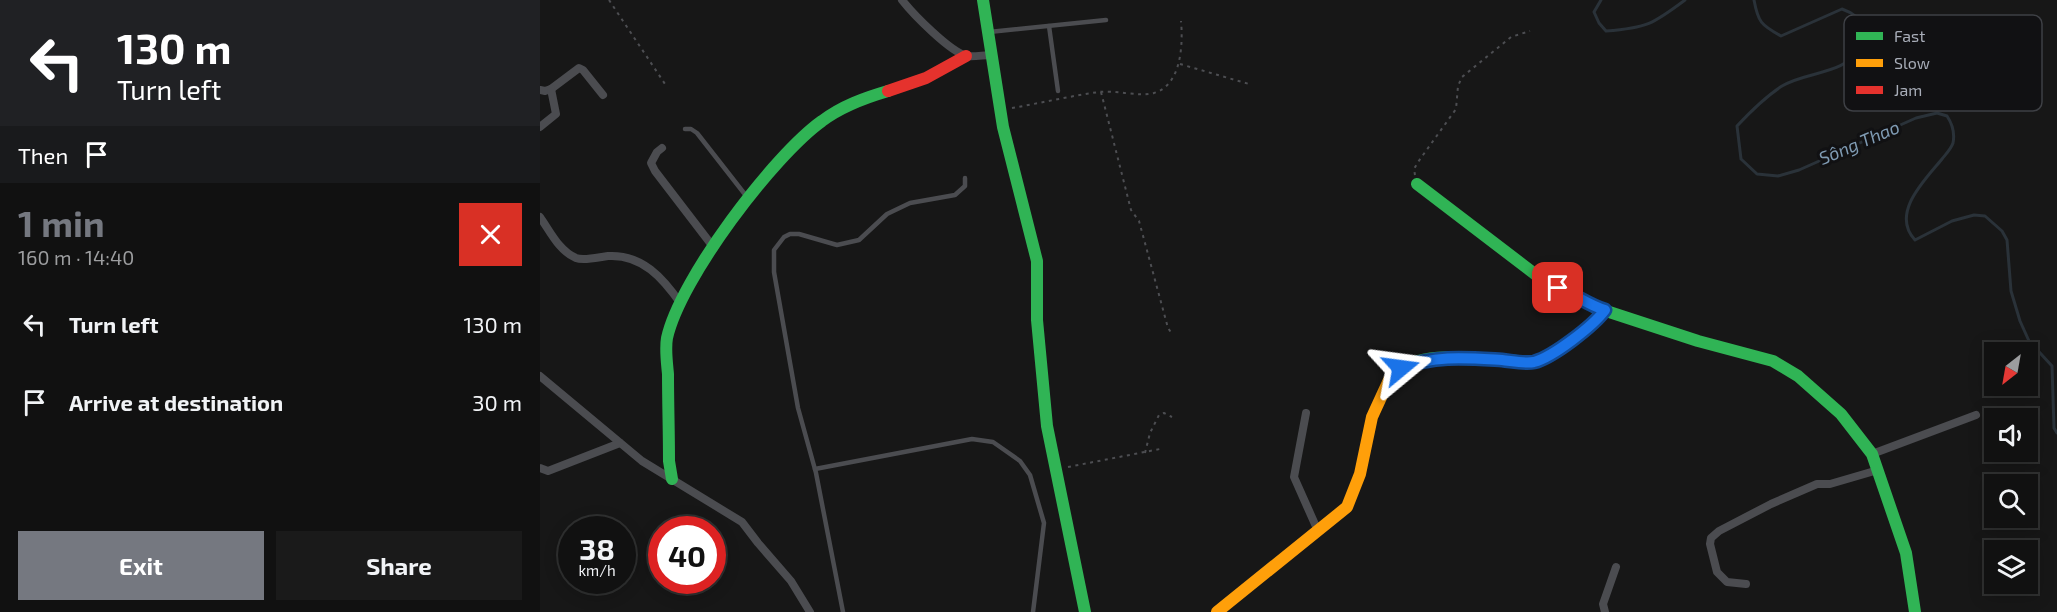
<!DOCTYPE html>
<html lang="en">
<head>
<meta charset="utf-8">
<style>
  :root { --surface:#111; --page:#1a1a1a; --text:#f1f3f6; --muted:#9c9d9f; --line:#303131; --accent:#757880 }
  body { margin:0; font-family:"Exo 2",sans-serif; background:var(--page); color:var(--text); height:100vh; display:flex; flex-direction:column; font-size:22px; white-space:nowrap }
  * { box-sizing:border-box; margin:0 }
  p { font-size:20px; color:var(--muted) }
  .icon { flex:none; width:33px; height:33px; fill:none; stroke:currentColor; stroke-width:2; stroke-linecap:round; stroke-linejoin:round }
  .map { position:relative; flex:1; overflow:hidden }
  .panel { display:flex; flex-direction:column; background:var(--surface); width:540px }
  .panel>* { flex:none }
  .hud { background:#202124; color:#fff; overflow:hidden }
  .needle { width:39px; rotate:211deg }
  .fabs { position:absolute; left:1444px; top:342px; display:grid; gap:12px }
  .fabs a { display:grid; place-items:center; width:54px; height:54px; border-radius:0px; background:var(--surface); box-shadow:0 3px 15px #0003,0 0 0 2px var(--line); font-size:30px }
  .speed { position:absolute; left:18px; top:516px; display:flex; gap:12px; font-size:30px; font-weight:700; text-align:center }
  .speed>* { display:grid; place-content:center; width:78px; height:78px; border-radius:50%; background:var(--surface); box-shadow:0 3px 15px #0003,0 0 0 2px var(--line); line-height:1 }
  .speed small { font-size:15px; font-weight:400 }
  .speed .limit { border:9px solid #d22; background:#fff; color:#111 }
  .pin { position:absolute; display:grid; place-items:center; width:51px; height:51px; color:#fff; margin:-26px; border-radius:12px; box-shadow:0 3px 9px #0006 }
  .me { position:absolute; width:66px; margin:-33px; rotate:74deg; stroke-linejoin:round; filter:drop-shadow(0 0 4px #0008) }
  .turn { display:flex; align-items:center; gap:21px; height:126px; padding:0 18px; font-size:27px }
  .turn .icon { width:78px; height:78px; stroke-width:2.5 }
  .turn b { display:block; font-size:42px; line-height:51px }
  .then { display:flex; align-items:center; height:57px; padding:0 18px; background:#0003; gap:12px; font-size:22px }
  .round { display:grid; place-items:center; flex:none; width:63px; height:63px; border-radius:0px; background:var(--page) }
  .summary { display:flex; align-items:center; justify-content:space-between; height:102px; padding:0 18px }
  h1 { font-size:36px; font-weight:700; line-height:45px; color:var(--accent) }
  .action { display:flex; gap:12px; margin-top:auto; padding:12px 18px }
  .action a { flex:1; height:69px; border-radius:0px; background:var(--accent); color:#fff; font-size:24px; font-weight:700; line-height:69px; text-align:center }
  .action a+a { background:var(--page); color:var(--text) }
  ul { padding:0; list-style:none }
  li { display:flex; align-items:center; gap:18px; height:78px; padding:0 18px }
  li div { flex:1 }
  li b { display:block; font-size:22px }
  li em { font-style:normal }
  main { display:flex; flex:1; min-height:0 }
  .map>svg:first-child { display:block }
</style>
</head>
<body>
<main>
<section class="panel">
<div class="hud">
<div class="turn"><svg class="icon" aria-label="left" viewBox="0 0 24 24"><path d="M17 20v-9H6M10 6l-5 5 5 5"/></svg><div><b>130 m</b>Turn left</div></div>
<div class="then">Then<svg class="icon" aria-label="arrive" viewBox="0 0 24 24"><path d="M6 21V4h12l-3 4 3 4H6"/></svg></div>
</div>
<div class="summary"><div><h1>1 min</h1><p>160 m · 14:40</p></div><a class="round" style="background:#d93025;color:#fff"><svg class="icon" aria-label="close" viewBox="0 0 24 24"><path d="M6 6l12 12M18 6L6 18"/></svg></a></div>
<ul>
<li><svg class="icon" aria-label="left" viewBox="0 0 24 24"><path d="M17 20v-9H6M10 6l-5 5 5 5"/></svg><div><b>Turn left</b></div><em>130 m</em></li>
<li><svg class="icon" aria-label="arrive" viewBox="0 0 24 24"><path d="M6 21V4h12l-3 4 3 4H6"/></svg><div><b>Arrive at destination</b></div><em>30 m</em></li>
</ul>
<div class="action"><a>Exit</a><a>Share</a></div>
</section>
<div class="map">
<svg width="1517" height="612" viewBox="0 0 1517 612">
  <rect width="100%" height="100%" fill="#171717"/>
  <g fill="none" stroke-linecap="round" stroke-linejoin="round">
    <!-- stream -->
    <g stroke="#2a3239" stroke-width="3">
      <path d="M1061 0 1054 12 1059 23 1066 31C1107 28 1113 24 1145 0"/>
      <path d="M1214 0C1218 22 1221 25 1241 36L1302 9C1311 12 1322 19 1325 30 1326 36 1323 43 1320 48 1305 75 1267 71 1242 86 1225 97 1211 111 1197 126L1201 159 1217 174 1238 176 1259 170 1376 118 1397 113 1407 116C1413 125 1415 133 1413 143 1411 149 1406 154 1402 159 1385 180 1350 213 1375 240L1412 221 1434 215 1445 216 1462 231 1467 240 1471 291 1480 321 1489 341 1512 366 1514 428 1517 433"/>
    </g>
    <!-- path -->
    <g stroke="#4d4e52" stroke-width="2" stroke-dasharray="3 4.5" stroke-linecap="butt">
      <polyline points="69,0 125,84"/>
      <polyline points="640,64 709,84"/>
      <polyline points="561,92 591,210 599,221 628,328 632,334"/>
      <path d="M472 108C501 103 530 96 559 92 575 90 600 97 614 93 642 85 643 43 641 21"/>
      <polyline points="875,175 874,169 878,162 916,109 918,86 922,77 971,37 990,31"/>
      <polyline points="605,453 610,433 619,415 624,413 632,417"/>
      <polyline points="528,467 620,449"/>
    </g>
    <!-- lane -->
    <g stroke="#4b4c50" stroke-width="4.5">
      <polyline points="509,26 518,91"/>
      <polyline points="449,32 566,20"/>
      <polyline points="145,129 151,129 157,133 207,197"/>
      <polyline points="275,469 432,439 453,442 480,461 490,475 504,523 493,612"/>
      <polyline points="303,612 276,473 258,408 234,272 234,250 244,237 250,234 259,234 297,245 319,240 347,214 370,203 415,195 425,186 425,178"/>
    </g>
    <!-- street -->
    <g stroke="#4b4c50" stroke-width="8">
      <path d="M362 0C373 14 410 52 427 56 434 57 444 55 451 55"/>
      <polyline points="0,90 5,91 11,89 39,68 43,70 63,95"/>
      <polyline points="0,127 16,114 11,89"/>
      <polyline points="122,148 117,152 111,163 115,171 174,248"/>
      <path d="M0 217C10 231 19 251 36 258 44 261 59 257 68 256 102 254 123 278 141 304"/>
      <polyline points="0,376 102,461 202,522 218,543 251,581 270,612"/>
      <polyline points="766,413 754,477 778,531"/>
      <polyline points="1332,454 1436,415"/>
      <polyline points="0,468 8,471 80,443"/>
      <polyline points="1206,584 1187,582 1177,572 1170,544 1171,538 1179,531 1231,504 1277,484 1290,484 1338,470"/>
      <polyline points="1065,612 1063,604 1076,567"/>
    </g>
    <!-- fast -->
    <g stroke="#30b455" stroke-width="12">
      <polyline points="443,0 463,127 497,261 497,320 507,426 545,612"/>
      <polyline points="877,184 1004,281 1036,295 1054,307 1158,341 1233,361 1258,376 1301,414 1332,454 1366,553 1375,612"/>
      <path d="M856 373C880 349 936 359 967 360 976 361 987 363 995 361 1014 356 1052 326 1065 310"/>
      <path d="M132 479 129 461C129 432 128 403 128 374 127 363 125 349 127 338 140 279 233 156 282 121 302 106 324 98 348 91"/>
    </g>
    <!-- slow -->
    <polyline stroke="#ff9f0a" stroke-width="12" points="677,612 807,507 820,474 832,417 849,380 856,373"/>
    <!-- jam -->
    <polyline stroke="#e5322d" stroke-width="12" points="348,91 386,78 426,56"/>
  </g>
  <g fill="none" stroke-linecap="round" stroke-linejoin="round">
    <defs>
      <path id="route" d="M861 368C895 355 927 358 962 360 972 361 985 364 994 362 1013 357 1053 326 1065 310 1048 305 1035 294 1018 288"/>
    </defs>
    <!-- route casing -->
    <use href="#route" stroke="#114b97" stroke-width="15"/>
    <!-- route -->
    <use href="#route" stroke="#1a73e8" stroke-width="10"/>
  </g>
  <g text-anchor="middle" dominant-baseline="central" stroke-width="6" stroke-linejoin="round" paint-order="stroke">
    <!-- water labels -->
    <g font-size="18" font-style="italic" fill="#7f9bb3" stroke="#111113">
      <text transform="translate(1319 142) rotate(-23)">Sông Thao</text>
    </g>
  </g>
  <!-- legend -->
  <rect x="1304" y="15" width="198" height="96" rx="9" fill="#111113" stroke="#3e4045" stroke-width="1.5"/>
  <rect x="1316" y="32" width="27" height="8" fill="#30b455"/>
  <rect x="1316" y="59" width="27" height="8" fill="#ff9f0a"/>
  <rect x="1316" y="86" width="27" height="8" fill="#e5322d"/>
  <g font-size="16" fill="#a8adb8">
    <text x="1354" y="42">Fast</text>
    <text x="1354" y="69">Slow</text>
    <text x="1354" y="96">Jam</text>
  </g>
</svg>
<div class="fabs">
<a><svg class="needle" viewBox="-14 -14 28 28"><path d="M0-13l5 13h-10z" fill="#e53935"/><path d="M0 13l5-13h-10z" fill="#9c9d9f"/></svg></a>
<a><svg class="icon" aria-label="sound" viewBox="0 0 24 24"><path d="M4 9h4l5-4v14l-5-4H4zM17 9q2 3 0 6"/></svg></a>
<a><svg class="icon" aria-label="search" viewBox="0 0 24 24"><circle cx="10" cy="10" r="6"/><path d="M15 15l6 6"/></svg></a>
<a><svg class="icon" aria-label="layers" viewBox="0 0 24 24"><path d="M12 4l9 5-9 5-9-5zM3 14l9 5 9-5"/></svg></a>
</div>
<div class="speed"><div>38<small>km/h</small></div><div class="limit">40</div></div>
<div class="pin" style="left:1018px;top:288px;background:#d93025"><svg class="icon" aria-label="arrive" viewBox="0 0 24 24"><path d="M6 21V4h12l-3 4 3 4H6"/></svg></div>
<svg class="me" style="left:861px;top:368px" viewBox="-20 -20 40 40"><path d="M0-17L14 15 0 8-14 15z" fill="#1a73e8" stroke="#fff" stroke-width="4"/></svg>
</div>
</main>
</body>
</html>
